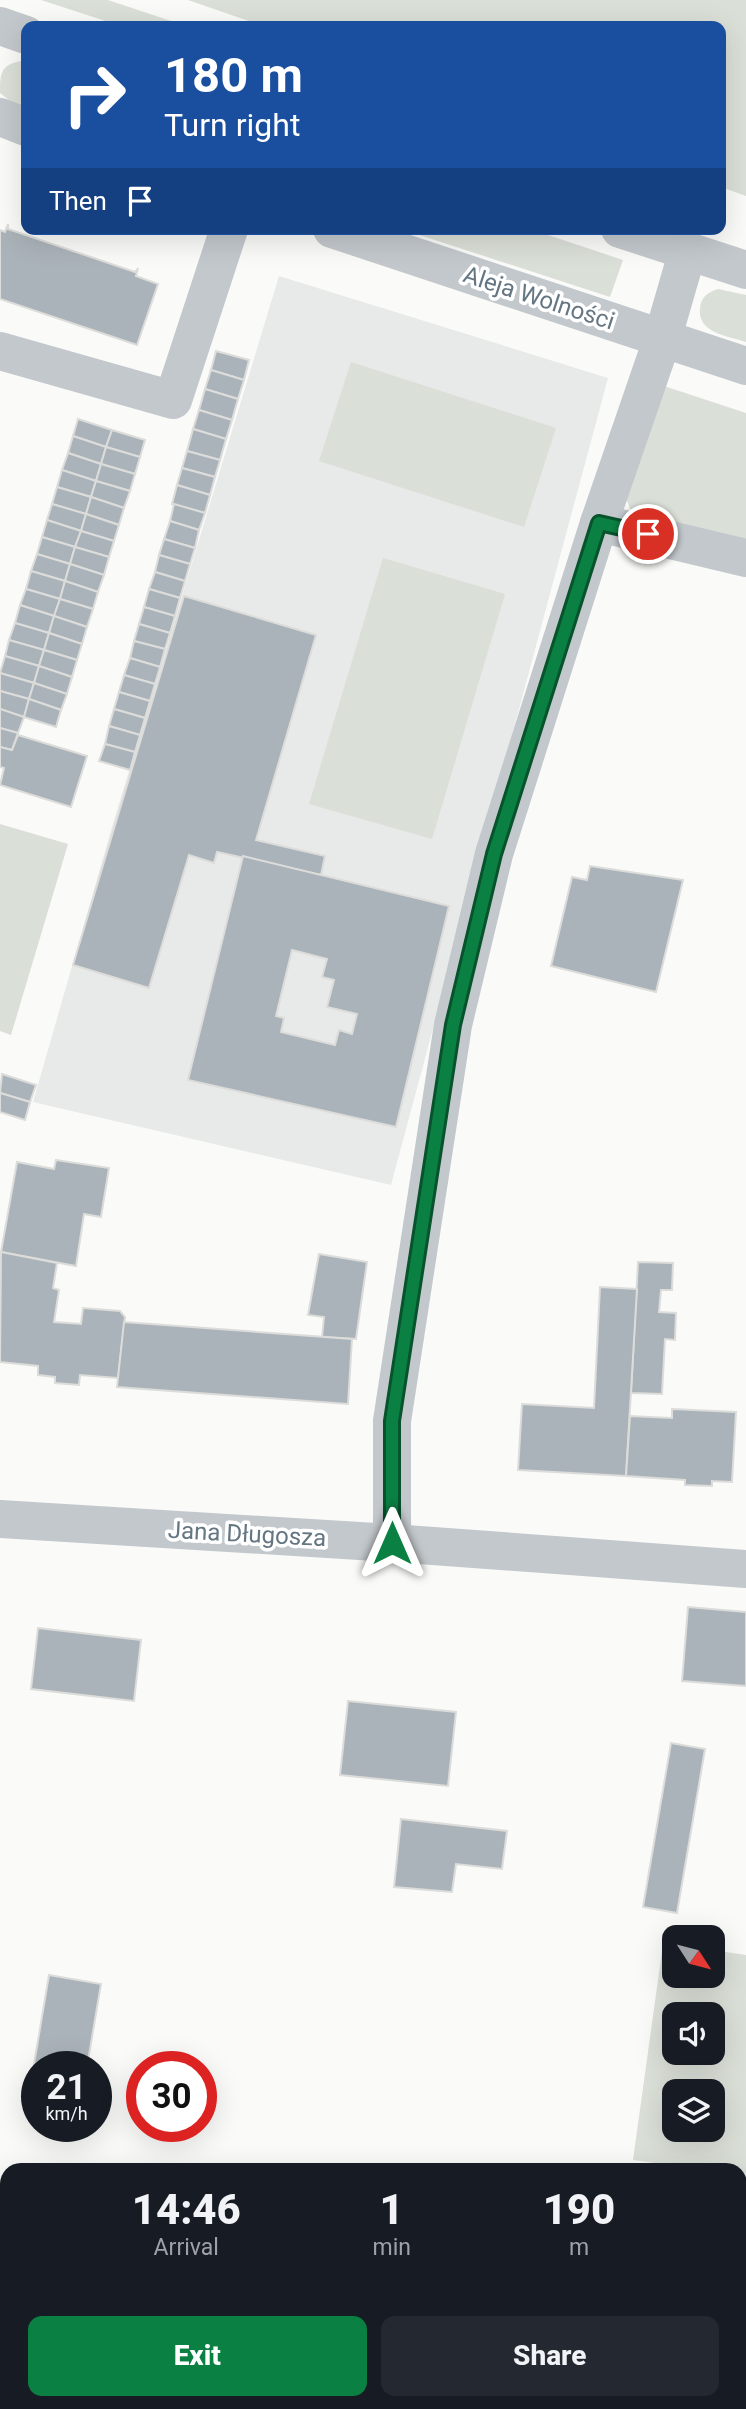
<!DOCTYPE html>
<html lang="en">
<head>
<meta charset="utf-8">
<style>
  :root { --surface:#171b24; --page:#242831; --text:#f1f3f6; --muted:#9ea1a6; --accent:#0b8043 }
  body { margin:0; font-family:Roboto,sans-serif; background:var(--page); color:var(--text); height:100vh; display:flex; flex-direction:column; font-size:26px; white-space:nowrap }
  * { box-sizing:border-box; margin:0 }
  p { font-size:23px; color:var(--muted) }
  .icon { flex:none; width:38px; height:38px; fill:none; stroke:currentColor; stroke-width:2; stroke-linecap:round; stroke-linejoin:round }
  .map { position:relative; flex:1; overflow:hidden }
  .sheet { position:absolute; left:0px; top:2163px; width:747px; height:247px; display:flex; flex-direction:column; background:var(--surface); border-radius:21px 21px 0 0; box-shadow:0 7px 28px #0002 }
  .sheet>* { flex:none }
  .top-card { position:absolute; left:21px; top:21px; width:705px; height:214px; border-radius:14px; box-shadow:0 7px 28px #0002; background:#1a4fa0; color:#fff; overflow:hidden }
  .needle { width:46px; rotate:126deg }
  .controls { position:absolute; left:662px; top:1925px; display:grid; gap:14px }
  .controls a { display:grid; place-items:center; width:63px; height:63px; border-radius:14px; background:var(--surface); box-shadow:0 7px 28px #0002; font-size:35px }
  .speed { position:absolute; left:21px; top:2051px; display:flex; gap:14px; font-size:35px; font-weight:700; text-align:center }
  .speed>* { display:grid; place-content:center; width:91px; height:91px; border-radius:50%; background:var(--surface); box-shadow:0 7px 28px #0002; line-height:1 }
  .speed small { font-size:18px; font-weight:400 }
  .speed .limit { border:10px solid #d22; background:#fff; color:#111 }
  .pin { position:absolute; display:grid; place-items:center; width:60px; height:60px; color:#fff; margin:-30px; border:4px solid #fff; border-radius:50%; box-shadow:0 2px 7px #0007 }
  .me { position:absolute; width:77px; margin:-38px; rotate:0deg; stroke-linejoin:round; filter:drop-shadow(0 0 5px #0008) }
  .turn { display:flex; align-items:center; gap:24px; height:147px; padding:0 28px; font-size:32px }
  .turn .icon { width:91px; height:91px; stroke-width:2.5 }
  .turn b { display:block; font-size:49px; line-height:60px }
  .then { display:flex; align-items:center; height:66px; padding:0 28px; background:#0003; gap:14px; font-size:26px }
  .eta { display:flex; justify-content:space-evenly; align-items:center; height:119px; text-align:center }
  .eta b { font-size:42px; font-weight:800; line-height:49px }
  .primary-button { display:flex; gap:14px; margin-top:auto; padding:14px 28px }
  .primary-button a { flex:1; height:80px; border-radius:14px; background:var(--accent); color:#fff; font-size:28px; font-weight:800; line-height:80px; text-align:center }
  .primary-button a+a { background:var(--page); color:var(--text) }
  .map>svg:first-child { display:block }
</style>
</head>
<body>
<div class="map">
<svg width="746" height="2409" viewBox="0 0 746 2409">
  <rect width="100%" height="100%" fill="#fafaf8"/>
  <!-- built -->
  <polygon fill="#e8e9e9" points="279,276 608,378 391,1185 33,1102 112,827"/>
  <!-- green -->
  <g fill="#dadfd7" fill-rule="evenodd">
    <polygon points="41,0 108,0 186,26 121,26"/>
    <polygon points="188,0 746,0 746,196 721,187 721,26 263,26"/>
    <path d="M21 61 26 62V107L13 103 0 93C0 74 0 65 21 61Z"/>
    <polygon points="401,229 530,229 623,260 610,297"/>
    <path d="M718 289 746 295V342C728 336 697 333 700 308 701 297 708 292 718 289Z"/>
    <polygon points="351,362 556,428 524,527 319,461"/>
    <polygon points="661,385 746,413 746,546 632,513 625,496"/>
    <polygon points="383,558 505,594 432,839 309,804"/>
    <polygon points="0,824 68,844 11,1035 0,1031"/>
    <path d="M663 1944 674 1945V1976H712V1950L746 1955V2176L740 2175V2170H705L633 2160ZM674 2014H712V2053H674ZM674 2091H712V2130H674Z"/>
    <polygon points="740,2280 746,2280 746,2409 696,2409 678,2403 740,2403"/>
  </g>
  <!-- building -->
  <g fill="#aab3b9" stroke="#dcdcda" stroke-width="2" fill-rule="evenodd">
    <polygon points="8,224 8,229 135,272 138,268 136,276 158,284 137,345 0,299 0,230 5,232"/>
    <polygon points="216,351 249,360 244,380 211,370"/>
    <polygon points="211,370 244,380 238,399 205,389"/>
    <polygon points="205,389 238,399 232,420 199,410"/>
    <polygon points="199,410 232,420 226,439 193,429"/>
    <polygon points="78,419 112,430 106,447 73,436"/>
    <polygon points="193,429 226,439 220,460 187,451"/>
    <polygon points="112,430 145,440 140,457 106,447"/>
    <polygon points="73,436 106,447 101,464 68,453"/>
    <polygon points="106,447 140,457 135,474 101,464"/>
    <polygon points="187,451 220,460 215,477 182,468"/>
    <polygon points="68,453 101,464 96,481 62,470"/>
    <polygon points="101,464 135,474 130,491 96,481"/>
    <polygon points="182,468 215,477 210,495 177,485"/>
    <polygon points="62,470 96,481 91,497 57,487"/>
    <polygon points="96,481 130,491 124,508 91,497"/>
    <polygon points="177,485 210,495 205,513 172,504"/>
    <polygon points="57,487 91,497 86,514 52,504"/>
    <polygon points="91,497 124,508 119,525 86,514"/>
    <polygon points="52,504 86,514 81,531 47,520"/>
    <polygon points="174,504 205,513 199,530 170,521"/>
    <polygon points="86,514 119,525 114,541 81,531"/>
    <polygon points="47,520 81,531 75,547 42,537"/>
    <polygon points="170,521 199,530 195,548 164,539"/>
    <polygon points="81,531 114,541 109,557 75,547"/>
    <polygon points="42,537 75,547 70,564 37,554"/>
    <polygon points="164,539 195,548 190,564 159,555"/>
    <polygon points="75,547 109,557 104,575 70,564"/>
    <polygon points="37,554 70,564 65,581 31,571"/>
    <polygon points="159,555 190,564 185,581 155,572"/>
    <polygon points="70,564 104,575 98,592 65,581"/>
    <polygon points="31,571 65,581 60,599 26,589"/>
    <polygon points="155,572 185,581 180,598 149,589"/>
    <polygon points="65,581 98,592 93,609 60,599"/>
    <polygon points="26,589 60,599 54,616 20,605"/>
    <polygon points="149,589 180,598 175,616 144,607"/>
    <polygon points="184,596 316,635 256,840 325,856 321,875 217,852 214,863 189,855 149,988 73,965"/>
    <polygon points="60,599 93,609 87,627 54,616"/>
    <polygon points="20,605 54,616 49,633 15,623"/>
    <polygon points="144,607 175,616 170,633 139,624"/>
    <polygon points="54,616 87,627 82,644 49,633"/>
    <polygon points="15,623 49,633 44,650 9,640"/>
    <polygon points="139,624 170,633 165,649 134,641"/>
    <polygon points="49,633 82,644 77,660 44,650"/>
    <polygon points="9,640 44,650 39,666 5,656"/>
    <polygon points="134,641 165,649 160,667 130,658"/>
    <polygon points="44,650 77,660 72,677 39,666"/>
    <polygon points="5,656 39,666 34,683 0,673"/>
    <polygon points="130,658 160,667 155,684 124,675"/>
    <polygon points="39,666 72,677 67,694 34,683"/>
    <polygon points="0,673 34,683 29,699 0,691"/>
    <polygon points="124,675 155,684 150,701 119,692"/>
    <polygon points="34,683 67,694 61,710 29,699"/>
    <polygon points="0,691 29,699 24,717 0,709"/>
    <polygon points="119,692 150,701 145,718 114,709"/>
    <polygon points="29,699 61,710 56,727 24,717"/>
    <polygon points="0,709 24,717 18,733 0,728"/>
    <polygon points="114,709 145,718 140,735 109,726"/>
    <polygon points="109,726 140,735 135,752 105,744"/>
    <polygon points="0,728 18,733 12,750 0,747"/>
    <polygon points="18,735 87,756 71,807 0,785 4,768 0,767 0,747 12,750"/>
    <polygon points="105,744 135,752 130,770 99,761"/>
    <path d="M243 856 449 906 396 1127 188 1080ZM292 950 327 959 322 977 334 980 327 1007 357 1014 352 1034 339 1030 335 1045 281 1032 284 1018 276 1016Z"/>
    <polygon points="590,866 683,880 656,992 551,966 572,877 587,880"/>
    <polygon points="2,1074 36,1085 30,1102 0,1093"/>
    <polygon points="0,1093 30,1102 25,1120 0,1112"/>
    <polygon points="56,1160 109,1168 101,1217 84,1214 76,1266 1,1252 17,1162 54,1169"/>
    <polygon points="1,1252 57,1263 53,1288 59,1290 54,1322 81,1324 83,1308 120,1311 125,1317 118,1378 80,1375 79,1385 55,1383 55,1377 38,1375 38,1366 0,1362"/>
    <polygon points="319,1254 367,1262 356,1339 322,1337 324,1317 308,1315"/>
    <polygon points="638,1262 673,1263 672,1290 661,1290 659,1312 676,1313 675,1340 665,1339 662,1394 631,1393"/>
    <polygon points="600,1287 637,1289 626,1476 518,1470 522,1404 594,1408"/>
    <polygon points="124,1322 352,1339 348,1404 117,1387"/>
    <polygon points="672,1409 736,1412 732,1482 712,1481 712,1486 685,1485 685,1480 626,1476 630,1416 672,1418"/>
    <polygon points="688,1607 746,1612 746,1686 682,1681"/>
    <polygon points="38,1628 141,1640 134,1701 31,1689"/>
    <polygon points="348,1701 456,1712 448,1786 340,1775"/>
    <polygon points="671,1743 705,1749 677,1913 643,1907"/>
    <polygon points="401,1819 507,1831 502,1869 456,1864 452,1892 394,1887"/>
    <polygon points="49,1975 101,1984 87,2067 37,2067 37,2101 28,2100"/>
    <polygon points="30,2403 232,2403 231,2409 29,2409"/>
    <polygon points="424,2403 501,2403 510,2404 509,2409 423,2409"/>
  </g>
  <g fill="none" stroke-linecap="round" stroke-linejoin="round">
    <!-- minor -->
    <g stroke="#c3c8cc" stroke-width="38">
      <polyline points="0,26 26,35"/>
      <polyline points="0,117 26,127"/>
      <polyline points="332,229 746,366"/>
      <polyline points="620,229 746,270"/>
      <polyline points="0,351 173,400 229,229"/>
      <polyline points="599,523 746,558"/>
      <polyline points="0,1519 392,1543 746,1569"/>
      <polyline points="392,1543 392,1421 453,1025 494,854 599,523 662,340 688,250"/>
      <polyline points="0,2389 7,2351"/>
    </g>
  </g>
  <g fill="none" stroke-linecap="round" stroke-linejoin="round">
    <defs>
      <polyline id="route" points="392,1543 392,1421 453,1025 494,854 599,523 648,534"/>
    </defs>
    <!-- route casing -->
    <use href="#route" stroke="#07532c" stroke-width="18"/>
    <!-- route -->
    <use href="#route" stroke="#0b8043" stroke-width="12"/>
  </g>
  <g text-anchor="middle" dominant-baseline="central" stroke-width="7" stroke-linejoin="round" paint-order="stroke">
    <!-- street labels -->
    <g font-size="24" fill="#657683" stroke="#fff">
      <text transform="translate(539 298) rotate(18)">Aleja Wolności</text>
      <text transform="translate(247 1534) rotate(3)">Jana Długosza</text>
    </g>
  </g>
</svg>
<div class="controls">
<a><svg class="needle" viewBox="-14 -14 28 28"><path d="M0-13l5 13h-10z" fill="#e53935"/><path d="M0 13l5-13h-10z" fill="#9ea1a6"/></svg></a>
<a><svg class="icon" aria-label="sound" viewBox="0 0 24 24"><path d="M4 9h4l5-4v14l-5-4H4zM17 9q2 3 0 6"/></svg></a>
<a><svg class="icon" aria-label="layers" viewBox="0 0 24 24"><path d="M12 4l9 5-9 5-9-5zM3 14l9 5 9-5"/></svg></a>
</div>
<div class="speed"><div>21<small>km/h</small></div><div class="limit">30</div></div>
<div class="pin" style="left:648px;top:534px;background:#d93025"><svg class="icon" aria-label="arrive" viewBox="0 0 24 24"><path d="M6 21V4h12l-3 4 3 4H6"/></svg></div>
<svg class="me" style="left:392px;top:1543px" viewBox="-20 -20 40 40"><path d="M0-17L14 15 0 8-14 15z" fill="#0b8043" stroke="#fff" stroke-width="4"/></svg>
<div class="top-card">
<div class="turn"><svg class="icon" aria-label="right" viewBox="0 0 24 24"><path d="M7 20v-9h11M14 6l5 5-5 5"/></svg><div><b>180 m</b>Turn right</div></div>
<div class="then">Then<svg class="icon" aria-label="arrive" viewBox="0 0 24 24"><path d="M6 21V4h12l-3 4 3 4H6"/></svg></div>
</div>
<section class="sheet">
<div class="eta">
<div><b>14:46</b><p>Arrival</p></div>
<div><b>1</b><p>min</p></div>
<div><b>190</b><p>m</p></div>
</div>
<div class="primary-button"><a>Exit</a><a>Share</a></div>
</section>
</div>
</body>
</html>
